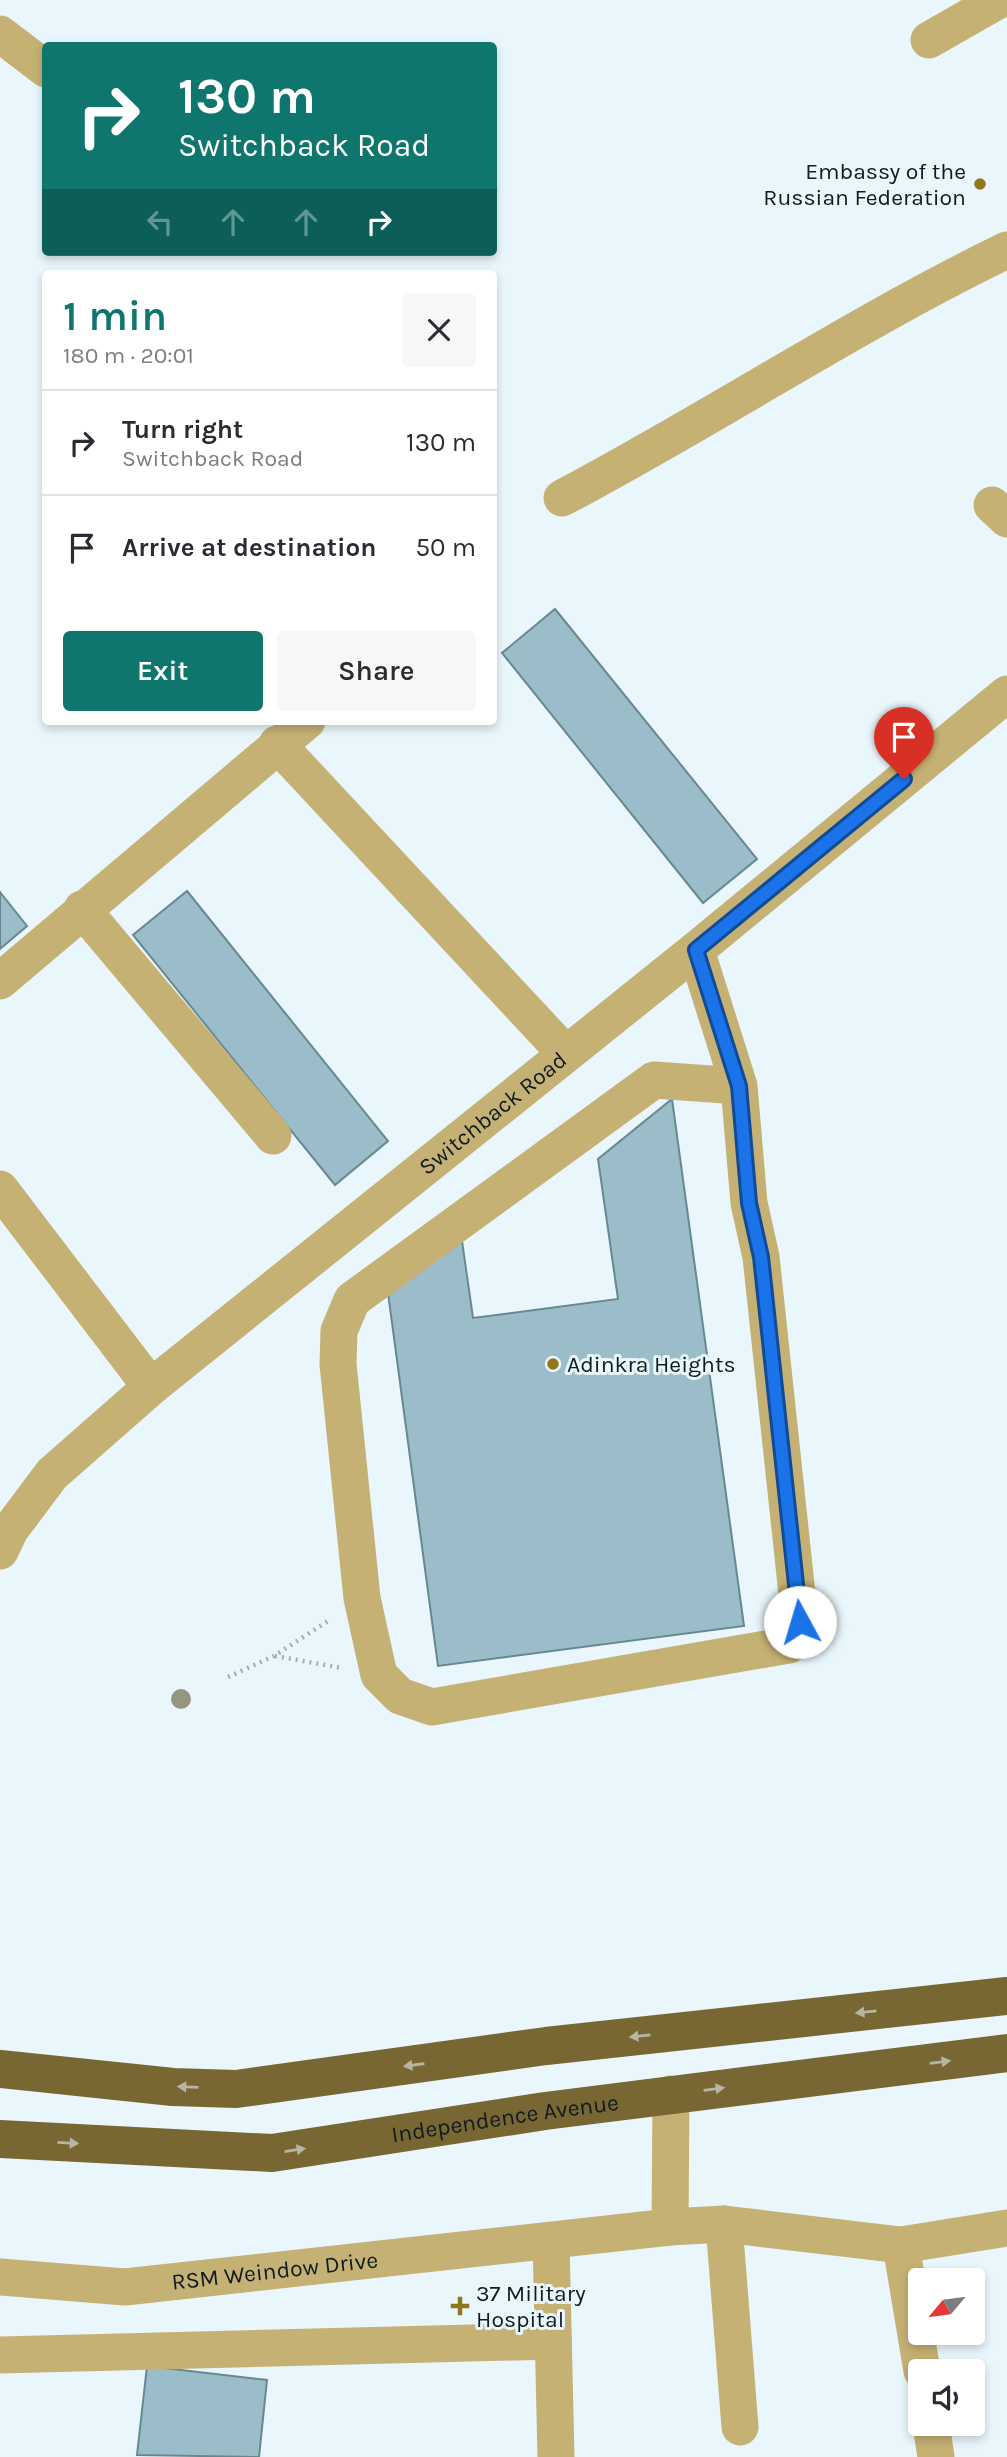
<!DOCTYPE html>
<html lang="en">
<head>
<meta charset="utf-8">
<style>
  :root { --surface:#fff; --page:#f7f7f7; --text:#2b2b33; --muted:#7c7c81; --line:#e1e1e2; --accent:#0f766e }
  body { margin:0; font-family:Karla,sans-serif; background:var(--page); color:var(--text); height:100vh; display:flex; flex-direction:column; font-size:26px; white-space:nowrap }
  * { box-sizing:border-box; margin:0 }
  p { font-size:23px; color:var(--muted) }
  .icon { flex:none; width:38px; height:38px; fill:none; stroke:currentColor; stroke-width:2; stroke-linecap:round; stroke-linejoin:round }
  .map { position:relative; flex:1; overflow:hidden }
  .sheet { position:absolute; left:42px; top:270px; width:455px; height:455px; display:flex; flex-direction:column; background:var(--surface); border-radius:7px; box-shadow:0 4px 10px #0003 }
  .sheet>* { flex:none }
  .banner { position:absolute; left:42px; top:42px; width:455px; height:214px; border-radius:7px; box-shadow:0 4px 10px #0003; background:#0f766e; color:#fff; overflow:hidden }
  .needle { width:46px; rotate:241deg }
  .tools { position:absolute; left:908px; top:2268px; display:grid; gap:14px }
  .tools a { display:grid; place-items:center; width:77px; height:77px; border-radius:7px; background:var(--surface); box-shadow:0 4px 10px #0003; font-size:35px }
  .pin { position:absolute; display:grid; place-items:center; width:60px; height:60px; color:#fff; margin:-72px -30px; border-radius:50% 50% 50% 0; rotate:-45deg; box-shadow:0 0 7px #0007 }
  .pin .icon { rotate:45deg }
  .me { position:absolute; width:77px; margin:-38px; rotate:354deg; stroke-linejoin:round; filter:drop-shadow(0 0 5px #0008) }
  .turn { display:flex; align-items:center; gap:24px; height:147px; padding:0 21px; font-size:32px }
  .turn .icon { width:91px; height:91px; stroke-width:2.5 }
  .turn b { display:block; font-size:49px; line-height:60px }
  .lanes { display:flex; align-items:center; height:66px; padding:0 21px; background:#0003; justify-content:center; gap:35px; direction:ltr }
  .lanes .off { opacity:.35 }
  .round { display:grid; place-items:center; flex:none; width:74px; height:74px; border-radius:7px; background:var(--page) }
  .head { display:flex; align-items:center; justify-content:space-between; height:119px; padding:0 21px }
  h1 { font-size:42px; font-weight:600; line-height:52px; color:var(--accent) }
  .primary-button { display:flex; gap:14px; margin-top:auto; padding:14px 21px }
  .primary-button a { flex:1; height:80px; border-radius:7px; background:var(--accent); color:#fff; font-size:28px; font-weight:600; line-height:80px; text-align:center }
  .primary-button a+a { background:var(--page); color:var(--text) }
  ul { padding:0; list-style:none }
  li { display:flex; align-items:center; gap:21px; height:105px; padding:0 21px; border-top:2px solid var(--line) }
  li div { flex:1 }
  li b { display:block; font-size:26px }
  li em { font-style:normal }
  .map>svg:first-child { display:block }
</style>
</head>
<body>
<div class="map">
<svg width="1007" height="2457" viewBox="0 0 1007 2457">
  <rect width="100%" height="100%" fill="#e9f7fc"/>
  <!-- building -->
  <g fill="#9bbdc9" stroke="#678892" stroke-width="2">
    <polygon points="555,609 757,859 703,903 502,653"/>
    <polygon points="187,891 388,1141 335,1185 133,935"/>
    <polygon points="0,892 27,926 0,949"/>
    <polygon points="672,1099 744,1626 438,1666 388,1293 461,1234 473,1318 618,1299 598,1159"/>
    <polygon points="147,2366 267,2380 259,2457 137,2455"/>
  </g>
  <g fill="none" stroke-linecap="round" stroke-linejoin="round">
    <!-- path -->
    <g stroke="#a1aeb3" stroke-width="4.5" stroke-dasharray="2 5" stroke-linecap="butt">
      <polyline points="275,1656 342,1668"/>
      <polyline points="228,1677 274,1656 331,1619"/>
    </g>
    <!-- minor -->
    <g stroke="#c6b174" stroke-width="37">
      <polyline points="0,34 46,69"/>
      <polyline points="929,40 999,0"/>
      <path d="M562 498C712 419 854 324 1007 250"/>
      <polyline points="992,505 1007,519"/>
      <polyline points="277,744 566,1054"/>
      <polyline points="82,909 273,1136"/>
      <polyline points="696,950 739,1086 749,1203 761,1257 800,1622 789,1645 432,1707 400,1696 379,1675 362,1598 338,1364 339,1331 352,1300 654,1080 739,1086"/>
      <polyline points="0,981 307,721"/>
      <polyline points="0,1189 151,1387"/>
      <path id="s1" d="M0 1551 10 1530 52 1474 151 1387 696 950 1007 694"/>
      <polyline points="724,2224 740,2427"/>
      <polyline points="670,2227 671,2094"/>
      <polyline points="551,2241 556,2457"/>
      <polyline points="901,2245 922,2371"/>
      <path id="s2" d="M0 2277 125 2287 670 2227 724 2224 901 2245 1007 2228"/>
      <polyline points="0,2355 553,2341"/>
      <polyline points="931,2424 936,2457"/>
    </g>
    <!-- highway -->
    <g stroke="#786733" stroke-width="38">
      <polyline points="0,2069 173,2087 236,2089 546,2046 1007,1996"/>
      <path id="s3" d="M0 2139 272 2153 545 2111 1007 2053"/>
    </g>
  </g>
  <!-- trees -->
  <circle fill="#969580" cx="181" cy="1699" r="10"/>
  <!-- one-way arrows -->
  <defs><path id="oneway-solid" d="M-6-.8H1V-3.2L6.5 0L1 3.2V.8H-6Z" transform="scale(1.75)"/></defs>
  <g fill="#b6b6a2">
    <use href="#oneway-solid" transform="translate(866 2012) rotate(174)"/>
    <use href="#oneway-solid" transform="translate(640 2036) rotate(174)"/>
    <use href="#oneway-solid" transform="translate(940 2062) rotate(-7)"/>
    <use href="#oneway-solid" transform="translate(414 2065) rotate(172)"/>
    <use href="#oneway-solid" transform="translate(188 2087) rotate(-178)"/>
    <use href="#oneway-solid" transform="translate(714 2089) rotate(-7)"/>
    <use href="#oneway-solid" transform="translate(68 2143) rotate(3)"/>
    <use href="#oneway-solid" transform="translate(295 2150) rotate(-9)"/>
  </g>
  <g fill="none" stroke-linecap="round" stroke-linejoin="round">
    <defs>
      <polyline id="route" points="800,1622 761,1257 749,1203 739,1086 696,950 904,779"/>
    </defs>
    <!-- route casing -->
    <use href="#route" stroke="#114b97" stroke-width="18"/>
    <!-- route -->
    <use href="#route" stroke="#1a73e8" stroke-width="12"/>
  </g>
  <!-- markers -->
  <g fill="#91761c" stroke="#e9f7fc" stroke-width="2.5">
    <circle cx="980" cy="184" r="7"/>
    <circle cx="553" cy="1364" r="7"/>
    <path d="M456.5 2295.5h7v7h7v7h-7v7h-7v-7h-7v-7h7z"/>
  </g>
  <g text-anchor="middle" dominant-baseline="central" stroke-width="6" stroke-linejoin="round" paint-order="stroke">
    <!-- poi labels -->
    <g font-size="23" fill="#0e1b1f" stroke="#e9f7fc" text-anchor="start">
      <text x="966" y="171" text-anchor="end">Embassy of the<tspan x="966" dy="26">Russian Federation</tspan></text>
      <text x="567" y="1364">Adinkra Heights</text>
      <text x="476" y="2293">37 Military<tspan x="476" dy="26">Hospital</tspan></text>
    </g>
    <!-- street labels -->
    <g font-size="23" fill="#0e1b1f" stroke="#e9f7fc">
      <text stroke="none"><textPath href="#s1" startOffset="663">Switchback Road</textPath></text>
      <text stroke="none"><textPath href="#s3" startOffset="508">Independence Avenue</textPath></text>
      <text stroke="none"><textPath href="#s2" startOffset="276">RSM Weindow Drive</textPath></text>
    </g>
  </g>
</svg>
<div class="tools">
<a><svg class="needle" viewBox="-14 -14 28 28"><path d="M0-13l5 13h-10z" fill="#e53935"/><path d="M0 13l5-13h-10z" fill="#7c7c81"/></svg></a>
<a><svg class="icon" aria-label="sound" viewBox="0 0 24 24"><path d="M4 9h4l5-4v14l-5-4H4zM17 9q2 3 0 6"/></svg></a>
</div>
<div class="pin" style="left:904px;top:779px;background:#d93025"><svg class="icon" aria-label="arrive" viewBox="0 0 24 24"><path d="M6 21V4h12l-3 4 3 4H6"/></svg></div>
<svg class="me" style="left:800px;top:1622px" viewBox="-20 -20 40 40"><circle r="19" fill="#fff"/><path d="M0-13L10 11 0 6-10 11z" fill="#1a73e8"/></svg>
<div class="banner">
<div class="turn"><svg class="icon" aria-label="right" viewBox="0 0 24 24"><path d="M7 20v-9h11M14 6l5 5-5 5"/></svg><div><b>130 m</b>Switchback Road</div></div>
<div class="lanes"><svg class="icon off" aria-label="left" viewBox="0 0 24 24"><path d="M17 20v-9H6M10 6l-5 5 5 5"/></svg><svg class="icon off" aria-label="ahead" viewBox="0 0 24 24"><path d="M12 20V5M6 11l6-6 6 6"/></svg><svg class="icon off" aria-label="ahead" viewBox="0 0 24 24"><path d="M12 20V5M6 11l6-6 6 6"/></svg><svg class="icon" aria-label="right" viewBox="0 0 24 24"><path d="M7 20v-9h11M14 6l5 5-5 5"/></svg></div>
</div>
<section class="sheet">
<div class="head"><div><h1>1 min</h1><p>180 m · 20:01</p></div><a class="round"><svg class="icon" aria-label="close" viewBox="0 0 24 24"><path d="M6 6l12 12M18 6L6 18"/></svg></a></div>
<ul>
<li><svg class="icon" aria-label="right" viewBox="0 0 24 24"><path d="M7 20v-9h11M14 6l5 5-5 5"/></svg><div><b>Turn right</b><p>Switchback Road</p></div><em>130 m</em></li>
<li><svg class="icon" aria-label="arrive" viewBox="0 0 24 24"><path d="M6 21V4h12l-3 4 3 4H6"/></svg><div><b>Arrive at destination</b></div><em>50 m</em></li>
</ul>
<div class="primary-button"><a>Exit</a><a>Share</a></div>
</section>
</div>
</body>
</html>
